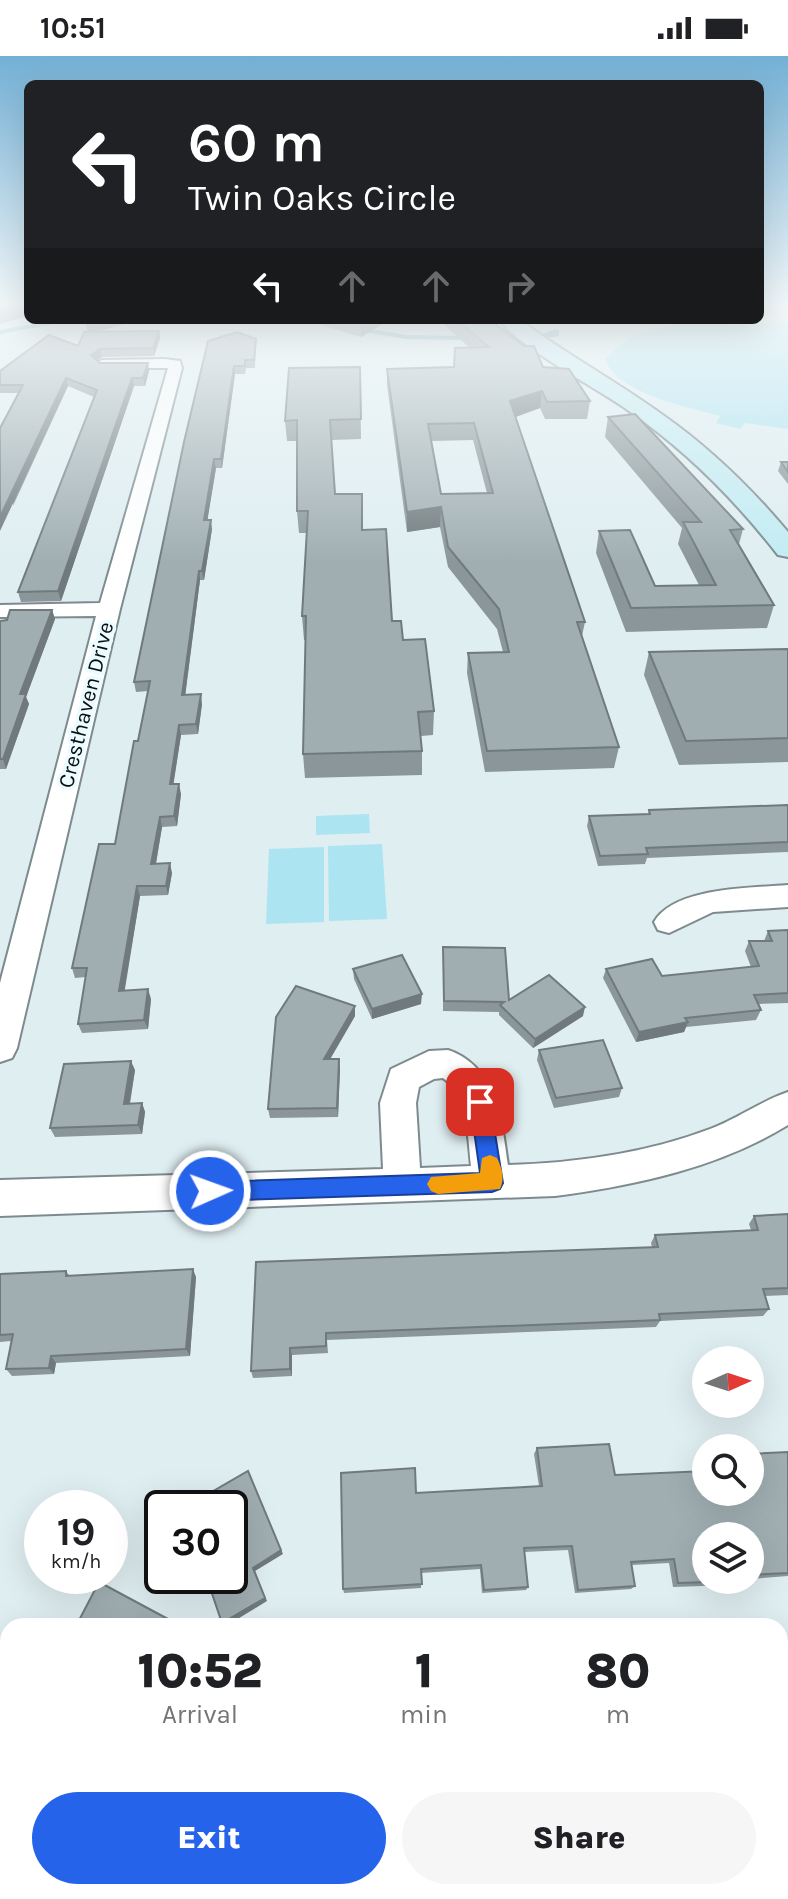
<!DOCTYPE html>
<html lang="en">
<head>
<meta charset="utf-8">
<style>
  :root { --surface:#fff; --page:#f6f6f6; --text:#202124; --muted:#757577; --accent:#2563eb }
  body { margin:0; font-family:Karla,sans-serif; background:var(--page); color:var(--text); height:100vh; display:flex; flex-direction:column; font-size:30px; white-space:nowrap }
  * { box-sizing:border-box; margin:0 }
  p { font-size:26px; color:var(--muted) }
  .icon { flex:none; width:44px; height:44px; fill:none; stroke:currentColor; stroke-width:2; stroke-linecap:round; stroke-linejoin:round }
  .map { position:relative; flex:1; overflow:hidden }
  .drawer { position:absolute; left:0px; top:1562px; width:788px; height:282px; display:flex; flex-direction:column; background:var(--surface); border-radius:24px 24px 0 0; box-shadow:0 8px 32px #0002 }
  .drawer>* { flex:none }
  .banner { position:absolute; left:24px; top:24px; width:740px; height:244px; border-radius:12px; box-shadow:0 8px 32px #0002; background:#202124; color:#fff; overflow:hidden }
  .needle { width:52px; rotate:87deg }
  .controls { position:absolute; left:692px; top:1290px; display:grid; gap:16px }
  .controls a { display:grid; place-items:center; width:72px; height:72px; border-radius:50%; background:var(--surface); box-shadow:0 8px 32px #0002; font-size:40px }
  .speed { position:absolute; left:24px; top:1434px; display:flex; gap:16px; font-size:40px; font-weight:700; text-align:center }
  .speed>* { display:grid; place-content:center; width:104px; height:104px; border-radius:50%; background:var(--surface); box-shadow:0 8px 32px #0002; line-height:1 }
  .speed small { font-size:20px; font-weight:400 }
  .speed .limit { border:4px solid #111; border-radius:12px; background:#fff; color:#111 }
  .pin { position:absolute; display:grid; place-items:center; width:68px; height:68px; color:#fff; margin:-34px; border-radius:16px; box-shadow:0 4px 12px #0006 }
  .me { position:absolute; width:88px; margin:-44px; rotate:88deg; stroke-linejoin:round; filter:drop-shadow(0 0 6px #0008) }
  .turn { display:flex; align-items:center; gap:28px; height:168px; padding:0 32px; font-size:36px }
  .turn .icon { width:104px; height:104px; stroke-width:2.5 }
  .turn b { display:block; font-size:56px; line-height:68px }
  .lanes { display:flex; align-items:center; height:76px; padding:0 32px; background:#0003; justify-content:center; gap:40px; direction:ltr }
  .lanes .off { opacity:.35 }
  .eta { display:flex; justify-content:space-evenly; align-items:center; height:136px; text-align:center }
  .eta b { font-size:48px; font-weight:800; line-height:56px }
  .button { display:flex; gap:16px; margin-top:auto; padding:16px 32px }
  .button a { flex:1; height:92px; border-radius:48px; background:var(--accent); color:#fff; font-size:32px; font-weight:800; line-height:92px; text-align:center }
  .button a+a { background:var(--page); color:var(--text) }
  .status { display:flex; justify-content:space-between; align-items:center; height:56px; padding:0 40px; background:var(--surface); direction:ltr }
  .status svg { height:22px; fill:currentColor }
  .map>svg:first-child { display:block }
</style>
</head>
<body>
<div class="status"><b>10:51</b><svg viewBox="0 0 49 12"><path d="M0 12V9h3v3zM5 12V6h3v6zM10 12V3h3v9zM15 12V0h3v12zM26 1h20v11H26zM47 4h2v5h-2z"/></svg></div>
<div class="map">
<svg width="788" height="1843" viewBox="0 0 788 1843">
  <rect width="100%" height="100%" fill="#dfeef1"/>
  <!-- green -->
  <g fill="#ace4f1">
    <path d="M750 264 788 267V373L745 367 740 373 716 367 720 360C691 352 613 336 606 303 640 261 699 267 749 267Z"/>
    <polygon points="369,758 370,777 316,779 316,760"/>
    <polygon points="382,788 387,863 329,865 328,790"/>
    <polygon points="324,791 324,866 266,868 269,793"/>
  </g>
  <g fill="none" stroke-linecap="round" stroke-linejoin="round">
    <!-- stream -->
    <g stroke="#64a9b8" stroke-width="4">
      <polyline points="359,273 406,281 469,282"/>
      <polyline points="0,276 64,264"/>
    </g>
    <!-- canal -->
    <polygon fill="#64a9b8" fill-rule="evenodd" points="555,273 559,274 559,280 549,282 543,278"/>
    <defs>
      <g id="street">
        <polygon points="165,303 180,305 182,312 120,553 17,992 12,1002 0,1006 0,927 96,560 0,561 0,549 100,547 168,312 102,312 95,308 102,304"/>
        <path d="M788 829V851L713 856 669 877 658 874 654 866C674 831 752 832 788 829Z"/>
        <path d="M448 994C496 1010 502 1065 508 1109 575 1107 647 1097 710 1073 737 1063 761 1045 788 1036V1069C717 1112 637 1129 555 1140L0 1160V1124L383 1113 380 1047 391 1013 429 995ZM443 1022C468 1039 468 1083 471 1110L420 1112 416 1047 419 1031 434 1023Z"/>
        <rect x="780" y="1628" width="8" height="52"/>
        <polygon points="232,1836 290,1836 289,1843 231,1843"/>
      </g>
      <path id="secondary" d="M499 264H520C566 298 616 325 663 359 710 392 751 432 788 476V501L778 499C735 444 687 395 629 355 595 331 523 294 499 264Z"/>
    </defs>
    <!-- street casing -->
    <use href="#street" stroke="#7d8b8e" stroke-width="4"/>
    <!-- secondary casing -->
    <use href="#secondary" stroke="#7d8b8e" stroke-width="4"/>
    <!-- street -->
    <use href="#street" fill="#fff" fill-rule="evenodd"/>
    <!-- secondary -->
    <use href="#secondary" fill="#c2ecf3" fill-rule="evenodd"/>
  </g>
  <!-- wall -->
  <g fill="#8a9699" fill-rule="evenodd">
    <polygon points="85,264 137,264 98,276 159,275 160,282 154,300 102,301 97,304 100,307 149,315 145,330 134,330 61,545 21,546 18,536 94,341 68,330 13,450 19,337 0,337 0,315 78,290 88,276"/>
    <polygon points="320,264 389,264 361,281 321,269"/>
    <path d="M439 264H490L543 311 590 345 587 363H545L540 352 516 361 585 566 582 580 619 691 614 712 485 716 467 617 468 597 503 596 497 573 448 511 440 471 407 476 387 329V313L454 311 470 292ZM473 384 487 437 441 438 431 385Z"/>
    <polygon points="208,285 256,290 255,312 246,312 245,318 235,318 222,412 216,412 207,464 212,473 204,524 200,524 185,639 202,648 198,678 181,679 173,728 181,738 177,770 162,771 156,808 172,817 168,839 140,840 124,935 151,943 148,973 82,977 78,968 86,921 75,922 72,912 115,788 148,635 136,636 134,626"/>
    <polygon points="360,311 361,383 331,384 335,438 363,474 392,565 403,584 434,655 433,679 421,680 422,695 422,719 305,722 303,698 306,584 304,584 302,560 307,477 299,477 297,455 297,385 287,385 285,365"/>
    <polygon points="608,361 743,473 739,488 774,549 767,572 626,576 596,497 599,475 655,530 699,529 678,488 682,472 605,381"/>
    <polygon points="781,406 788,406 788,428 778,415"/>
    <polygon points="52,554 55,563 26,641 29,648 6,713 0,713 0,565"/>
    <polygon points="788,593 788,706 679,709 644,619 649,596"/>
    <polygon points="788,749 788,796 647,802 645,808 598,810 587,770 589,760 648,758 649,754"/>
    <polygon points="788,874 788,947 758,948 761,954 756,964 686,971 684,976 636,986 603,922 606,913 662,920 751,911 745,895 749,885 764,885 768,875"/>
    <polygon points="443,891 509,944 583,960 533,992 499,959 499,956 443,955"/>
    <polygon points="353,913 421,948 372,963 354,923"/>
    <polygon points="355,950 355,960 330,1003 340,1012 338,1061 270,1062 268,1053"/>
    <polygon points="539,994 622,1032 619,1041 554,1052 537,1004"/>
    <polygon points="135,1014 130,1048 142,1047 145,1056 142,1078 55,1081 50,1072"/>
    <polygon points="788,1158 788,1239 765,1240 769,1253 763,1260 660,1265 656,1271 327,1284 328,1297 292,1299 292,1320 253,1322 251,1315 256,1206 652,1191 651,1187 655,1179 751,1174 749,1168 754,1160"/>
    <polygon points="66,1215 69,1219 196,1221 190,1300 56,1307 54,1318 12,1320 6,1313 11,1285 0,1286 0,1218"/>
    <polygon points="537,1392 615,1419 706,1436 788,1396 788,1520 750,1523 750,1480 706,1480 738,1525 732,1529 673,1531 669,1507 632,1509 635,1530 631,1533 575,1537 568,1494 524,1496 528,1531 526,1534 482,1537 480,1513 421,1517 421,1532 344,1537 343,1533 416,1437 539,1430 534,1398"/>
    <polygon points="780,1802 788,1803 788,1843 681,1843 680,1836 780,1836"/>
  </g>
  <!-- shaded-wall -->
  <g fill="#707a7d">
    <polygon points="9,249 28,249 28,260 0,268 0,251"/>
    <polygon points="85,264 137,264 88,278"/>
    <polygon points="363,264 389,264 361,281 361,265"/>
    <polygon points="159,275 160,282 154,300 153,292"/>
    <polygon points="100,293 102,301 92,307 91,299"/>
    <polygon points="148,307 149,315 145,330 143,322"/>
    <polygon points="234,310 235,318 222,412 221,403"/>
    <polygon points="66,322 68,330 0,475 0,461"/>
    <polygon points="132,322 134,330 61,545 58,535"/>
    <polygon points="542,335 540,352 509,363 510,345"/>
    <polygon points="214,403 216,412 206,473 204,464"/>
    <polygon points="441,451 440,471 407,476 407,456"/>
    <polygon points="211,464 212,473 204,524 202,515"/>
    <polygon points="199,515 200,524 184,649 182,639"/>
    <polygon points="52,554 55,563 26,641 29,648 6,713 3,703 20,638"/>
    <polygon points="201,638 202,648 198,678 196,668"/>
    <polygon points="179,669 181,679 172,738 170,728"/>
    <polygon points="179,728 181,738 177,770 174,760"/>
    <polygon points="160,761 162,771 154,818 151,808"/>
    <polygon points="170,807 172,817 168,839 166,830"/>
    <polygon points="137,830 140,840 123,945 119,935"/>
    <polygon points="148,933 151,943 148,973 144,964"/>
    <polygon points="422,938 421,948 372,963 372,953"/>
    <polygon points="355,950 355,960 325,1012 324,1003"/>
    <polygon points="585,951 583,960 533,992 535,983"/>
    <polygon points="688,966 684,976 636,986 639,976"/>
    <polygon points="339,1003 340,1012 338,1061 337,1052"/>
    <polygon points="131,1005 135,1014 128,1057 124,1048"/>
    <polygon points="142,1047 145,1056 142,1078 138,1069"/>
    <polygon points="193,1213 196,1221 190,1300 186,1293"/>
    <polygon points="290,1292 292,1299 292,1320 290,1313"/>
    <polygon points="51,1300 56,1307 54,1318 49,1312"/>
    <polygon points="248,1415 283,1498 255,1515 267,1545 226,1570 222,1567 253,1512"/>
    <polygon points="149,1836 154,1836 154,1843 148,1843"/>
  </g>
  <!-- building -->
  <g fill="#a0aeb2" stroke="#707a7d" stroke-width="2" fill-rule="evenodd">
    <path d="M457 264H490L524 290H534L543 311 569 313 590 345 547 346 542 335 510 345 585 566H577L619 691 487 695 468 597 509 596 499 553 448 491 441 451 407 456 387 313 454 311 455 292 489 291ZM474 367 493 437 441 438 428 368Z"/>
    <polygon points="159,275 153,292 100,293 91,299 100,307 148,307 143,322 132,322 58,535 18,536 97,334 66,322 0,461 0,372 23,329 0,329 0,315 49,279 78,290 84,276"/>
    <polygon points="237,276 256,283 254,304 245,304 245,310 234,310 221,403 214,403 204,464 211,464 202,515 199,515 182,639 201,638 196,668 179,669 170,728 179,728 174,760 160,761 151,808 170,807 166,830 137,830 119,935 148,933 144,964 78,968 87,912 72,912 99,788 115,788 134,685 138,685 150,625 134,626 184,386 208,285"/>
    <polygon points="360,311 361,363 330,364 335,438 362,438 362,474 386,473 392,565 401,565 403,584 425,583 434,655 418,656 422,695 303,698 306,560 302,560 308,455 297,455 297,364 285,365 289,312"/>
    <polygon points="635,358 743,473 730,474 774,549 631,552 599,475 630,474 655,530 716,529 683,466 701,466 608,361"/>
    <polygon points="781,406 788,406 788,416"/>
    <polygon points="10,554 52,554 20,638 26,638 3,703 0,703 0,565 7,564"/>
    <polygon points="788,593 788,682 686,685 649,596"/>
    <polygon points="788,749 788,786 646,792 648,798 600,800 589,760 650,758 649,754"/>
    <polygon points="788,874 788,937 754,939 761,954 685,962 688,966 639,976 606,913 652,903 662,920 759,910 749,885 772,885 768,875"/>
    <polygon points="443,891 505,892 509,944 549,919 585,951 535,983 500,949 504,946 444,945"/>
    <polygon points="402,899 422,938 372,953 353,913"/>
    <polygon points="296,930 355,950 324,1003 339,1003 337,1052 268,1053 276,961"/>
    <polygon points="603,984 622,1032 556,1042 539,994"/>
    <polygon points="131,1005 124,1048 142,1047 138,1069 50,1072 64,1008"/>
    <polygon points="788,1158 788,1232 763,1233 769,1253 659,1258 660,1264 326,1277 326,1290 290,1292 290,1313 251,1315 256,1206 658,1191 655,1179 758,1174 754,1160"/>
    <polygon points="193,1213 186,1293 51,1300 49,1312 6,1313 13,1278 0,1279 0,1218 66,1215 66,1220"/>
    <polygon points="609,1388 615,1419 706,1415 706,1436 750,1436 750,1398 788,1396 788,1517 750,1519 750,1480 706,1480 706,1524 738,1525 678,1527 674,1503 631,1506 635,1530 578,1534 572,1490 524,1492 528,1531 484,1534 481,1509 421,1513 422,1528 343,1533 341,1417 415,1412 416,1437 542,1430 537,1392"/>
    <polygon points="248,1415 281,1494 253,1512 265,1542 222,1567 206,1520 230,1520 230,1452 184,1452"/>
    <polygon points="99,1526 181,1570 76,1570"/>
    <polygon points="780,1804 788,1804 788,1843 687,1843 686,1836 780,1836"/>
    <polygon points="19,1836 149,1836 148,1843 33,1843 34,1837 18,1838"/>
    <polygon points="389,1836 509,1836 510,1843 390,1843"/>
  </g>
  <!-- sky -->
  <linearGradient id="sky" x2="0" y2="1"><stop stop-color="#73b0d5"/><stop offset="0.49" stop-color="#f1f7f9"/><stop offset="1" stop-color="#f1f7f9" stop-opacity="0"/></linearGradient>
  <rect width="788" height="507" fill="url(#sky)"/>
  <!-- route -->
  <polygon fill="#2563eb" stroke="#184099" stroke-width="2" points="480,1038 487,1040 490,1046 503,1127 500,1133 492,1136 210,1145 202,1142 199,1135 202,1128 210,1126 480,1117 470,1046 473,1040"/>
  <!-- slow -->
  <path fill="#f59e0b" d="M490 1099 497 1102C502 1112 505 1123 500 1133L438 1138 431 1135 427 1128 431 1121 480 1117 482 1102Z"/>
  <g text-anchor="middle" dominant-baseline="central" stroke-width="7" stroke-linejoin="round" paint-order="stroke">
    <!-- far-street labels -->
    <g font-size="22" fill="#090e0f" stroke="#ecfbff">
      <text transform="translate(86 649) rotate(-76)">Cresthaven Drive</text>
    </g>
  </g>
</svg>
<div class="controls">
<a><svg class="needle" viewBox="-14 -14 28 28"><path d="M0-13l5 13h-10z" fill="#e53935"/><path d="M0 13l5-13h-10z" fill="#757577"/></svg></a>
<a><svg class="icon" aria-label="search" viewBox="0 0 24 24"><circle cx="10" cy="10" r="6"/><path d="M15 15l6 6"/></svg></a>
<a><svg class="icon" aria-label="layers" viewBox="0 0 24 24"><path d="M12 4l9 5-9 5-9-5zM3 14l9 5 9-5"/></svg></a>
</div>
<div class="speed"><div>19<small>km/h</small></div><div class="limit">30</div></div>
<div class="pin" style="left:480px;top:1046px;background:#d93025"><svg class="icon" aria-label="arrive" viewBox="0 0 24 24"><path d="M6 21V4h12l-3 4 3 4H6"/></svg></div>
<svg class="me" style="left:210px;top:1135px" viewBox="-20 -20 40 40"><circle r="17" fill="#2563eb" stroke="#fff" stroke-width="3"/><path d="M0-11L8 9 0 5-8 9z" fill="#fff"/></svg>
<div class="banner">
<div class="turn"><svg class="icon" aria-label="left" viewBox="0 0 24 24"><path d="M17 20v-9H6M10 6l-5 5 5 5"/></svg><div><b>60 m</b>Twin Oaks Circle</div></div>
<div class="lanes"><svg class="icon" aria-label="left" viewBox="0 0 24 24"><path d="M17 20v-9H6M10 6l-5 5 5 5"/></svg><svg class="icon off" aria-label="ahead" viewBox="0 0 24 24"><path d="M12 20V5M6 11l6-6 6 6"/></svg><svg class="icon off" aria-label="ahead" viewBox="0 0 24 24"><path d="M12 20V5M6 11l6-6 6 6"/></svg><svg class="icon off" aria-label="right" viewBox="0 0 24 24"><path d="M7 20v-9h11M14 6l5 5-5 5"/></svg></div>
</div>
<section class="drawer">
<div class="eta">
<div><b>10:52</b><p>Arrival</p></div>
<div><b>1</b><p>min</p></div>
<div><b>80</b><p>m</p></div>
</div>
<div class="button"><a>Exit</a><a>Share</a></div>
</section>
</div>
</body>
</html>
